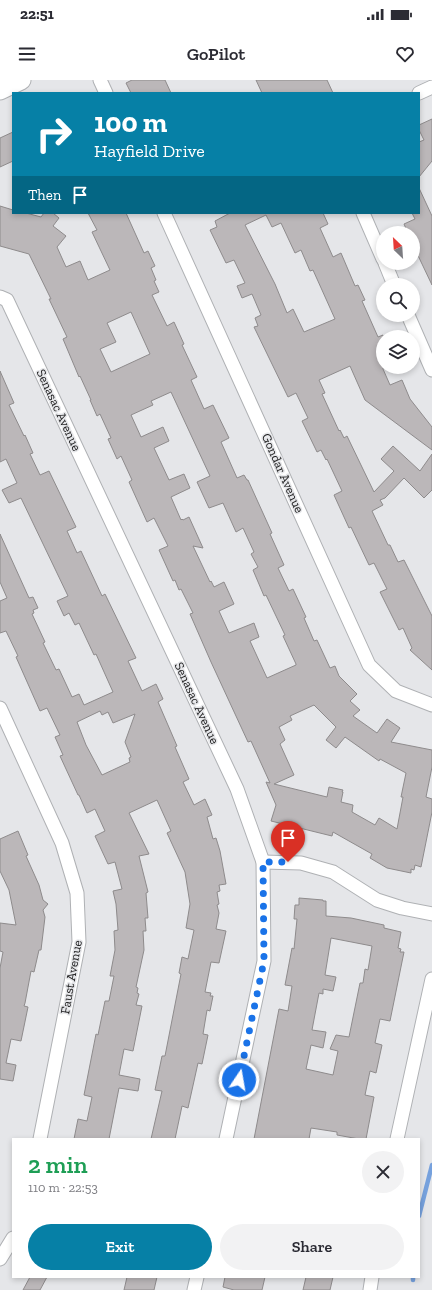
<!DOCTYPE html>
<html lang="en">
<head>
<meta charset="utf-8">
<style>
  :root { --surface:#fff; --page:#f2f2f3; --text:#2b2b33; --muted:#7c7c81; --accent:#0680a6 }
  body { margin:0; font-family:"Zilla Slab",serif; background:var(--page); color:var(--text); height:100vh; display:flex; flex-direction:column; font-size:15px; white-space:nowrap }
  * { box-sizing:border-box; margin:0 }
  p { font-size:13px; color:var(--muted) }
  .icon { flex:none; width:22px; height:22px; fill:none; stroke:currentColor; stroke-width:2; stroke-linecap:round; stroke-linejoin:round }
  .map { position:relative; flex:1; overflow:hidden }
  .side { position:absolute; left:12px; top:1058px; width:408px; height:140px; display:flex; flex-direction:column; background:var(--surface); border-radius:0px; box-shadow:0 2px 6px #0003 }
  .side>* { flex:none }
  .banner { position:absolute; left:12px; top:12px; width:408px; height:122px; border-radius:0px; box-shadow:0 2px 6px #0003; background:#0680a6; color:#fff; overflow:hidden }
  .needle { width:26px; rotate:335deg }
  .controls { position:absolute; left:376px; top:146px; display:grid; gap:8px }
  .controls a { display:grid; place-items:center; width:44px; height:44px; border-radius:50%; background:var(--surface); box-shadow:0 2px 6px #0003; font-size:20px }
  .pin { position:absolute; display:grid; place-items:center; width:34px; height:34px; color:#fff; margin:-41px -17px; border-radius:50% 50% 50% 0; rotate:-45deg; box-shadow:0 0 4px #0007 }
  .pin .icon { rotate:45deg }
  .me { position:absolute; width:44px; margin:-22px; rotate:12deg; stroke-linejoin:round; filter:drop-shadow(0 0 3px #0008) }
  .turn { display:flex; align-items:center; gap:14px; height:84px; padding:0 16px; font-size:18px }
  .turn .icon { width:52px; height:52px; stroke-width:2.5 }
  .turn b { display:block; font-size:28px; line-height:34px }
  .then { display:flex; align-items:center; height:38px; padding:0 16px; background:#0003; gap:8px; font-size:15px }
  .round { display:grid; place-items:center; flex:none; width:42px; height:42px; border-radius:21px; background:var(--page) }
  .headline { display:flex; align-items:center; justify-content:space-between; height:68px; padding:0 16px }
  h1 { font-size:24px; font-weight:600; line-height:30px; color:#1e9e55 }
  .primary-button { display:flex; gap:8px; margin-top:auto; padding:8px 16px }
  .primary-button a { flex:1; height:46px; border-radius:24px; background:var(--accent); color:#fff; font-size:16px; font-weight:600; line-height:46px; text-align:center }
  .primary-button a+a { background:var(--page); color:var(--text) }
  .status { display:flex; justify-content:space-between; align-items:center; height:28px; padding:0 20px; background:var(--surface); direction:ltr }
  .status svg { height:11px; fill:currentColor }
  header { display:flex; justify-content:space-between; align-items:center; height:52px; padding:0 16px; background:var(--surface); font-size:18px; font-weight:600 }
  .map>svg:first-child { display:block }
</style>
</head>
<body>
<div class="status"><b>22:51</b><svg viewBox="0 0 49 12"><path d="M0 12V9h3v3zM5 12V6h3v6zM10 12V3h3v9zM15 12V0h3v12zM26 1h20v11H26zM47 4h2v5h-2z"/></svg></div>
<header><svg class="icon" aria-label="menu" viewBox="0 0 24 24"><path d="M4 6h16M4 12h16M4 18h16"/></svg>GoPilot<svg class="icon" aria-label="heart" viewBox="0 0 24 24"><path d="M12 20l-8-8c-3-5 5-10 8-4 3-6 11-1 8 4z"/></svg></header>
<div class="map">
<svg width="432" height="1210" viewBox="0 0 432 1210">
  <rect width="100%" height="100%" fill="#e5e6e9"/>
  <g fill="none" stroke-linecap="round" stroke-linejoin="round">
    <!-- stream -->
    <g stroke="#76a1dd" stroke-width="4.5">
      <polyline points="419,1136 432,1085"/>
      <polyline points="413,1197 413,1200"/>
    </g>
  </g>
  <!-- building -->
  <g fill="#bbb7b9" stroke="#8e8b8c" fill-rule="evenodd">
    <polygon points="132,0 165,0 171,13 131,13 126,3"/>
    <polygon points="256,0 327,0 333,13 262,13"/>
    <polygon points="432,39 432,81 419,97 419,62 424,60 419,50 419,45"/>
    <polygon points="13,52 13,81 0,87 0,58"/>
    <polygon points="419,108 432,136 432,205 413,165 413,153 408,153 404,144 415,139 412,133 419,133"/>
    <path d="M0 126 13 130V133H26L41 137 44 133H53L59 138 53 146 66 156 57 167 66 187 80 181 88 200 110 190 92 152 97 150 88 133H126L144 173 148 171 155 186 151 188 156 200 154 201 159 212 152 215 167 246 174 242 184 264 182 265 197 297 191 300 204 329 213 325 229 358 221 362 237 398 244 395 247 400H248L272 453 270 454 284 485 278 488 289 511 293 509 306 537 304 538 314 561 317 560 330 588 335 586 339 596 357 614 350 621 360 630 353 636 377 653 387 639 400 648 391 662 432 670V687L426 717 432 719V732L421 787 415 785 414 790 411 789V793L387 788 370 778 372 774 333 752 332 756 271 741 276 725 266 702 270 703 251 661 248 662 211 582 190 534 193 533 181 509 179 510 175 500 173 501 159 470 168 466 154 438 147 442 129 402 132 400 121 376 117 379 108 359 111 358 100 334 97 336 90 320H91L80 296 79 297 63 259 67 257 49 219H51L29 174 0 166ZM131 232 150 274 111 292 100 269 116 262 107 243ZM171 312 210 396 197 402 209 428 223 423 236 452 243 448 254 472 251 474 258 487 253 490 264 516 266 515 285 555 283 556 296 584V585L267 598 250 561 259 557 254 543 229 553 219 531 234 524 224 502 214 507 211 501 210 502 193 466 203 468 189 437 183 440 182 439 181 440 171 417 190 408 184 394 169 400 154 368 169 361 163 347 141 357 131 335 153 325 151 321ZM314 625 336 647 326 660 336 668 345 657 379 681 380 679 406 693 401 717H403L397 749 379 738 375 745 352 732 353 725 341 722 343 712H342L343 710 329 707 327 717 274 704 294 695 280 664 285 660 279 647 292 640 290 636Z"/>
    <path d="M230 133H323L328 144 320 148 333 177 341 173 355 206 358 205 365 220 362 221 378 257 383 255V271L378 274 383 284V289L390 305 402 300 410 319 432 347V370L365 320 350 286 319 300 325 313 322 314 339 351 340 350 344 358 347 356 374 412 394 391 381 379 393 366 420 391 432 374V410L424 418 404 398 385 418 380 420 383 425 372 431 388 465H390L398 482 404 480 432 536V590L410 570 412 568 403 548 399 550 380 512 387 509 374 483 369 485 351 447 349 448 334 415 342 411 327 379 326 380 321 370 317 372 302 341 308 338 296 313 288 317 254 247 258 246 255 238 261 235 252 214 242 218 237 206 245 203 234 180 226 183 210 150 217 147 215 141ZM266 135 272 147 281 143 295 173 301 170 310 191 313 190 335 239 304 252 293 229 287 233 275 204 245 145Z"/>
    <path d="M0 291 14 323 9 325 24 356 25 355 33 373 30 374 40 395 49 391 76 447 67 451 77 473 81 471 102 516 105 514 136 578 128 581 142 611 156 604 163 619 158 622 177 666 175 667 189 699 183 702 194 725 205 719 212 735 207 737 213 759 216 758 220 771 226 804 219 805 220 811 217 812 219 824 217 825 219 833 216 849 226 851 219 883 211 882 205 912 211 913 210 916H213L210 931 207 930 203 954 208 955 202 984 198 983 188 1028 182 1026 175 1059H151L162 1011 155 1010 162 976H165L181 894 179 893 182 877 188 879 194 850 186 848 190 824 185 792 167 753 171 751 157 720 129 733 149 774 139 776 148 812 146 813 148 838H145L146 851H143L144 870 136 907 138 908 137 913 139 914 136 925 142 926 133 971 124 969 119 995 140 999 138 1011 119 1008 109 1059H74L78 1039 87 1041 92 1017 84 1015 96 954 98 955 105 921H109L114 896H110L115 870 114 851 118 850 116 824 113 811 122 809 115 782 108 784 95 756 105 751 95 729 87 733 79 715H78L60 676 63 675 55 657 60 655 47 628 40 631 16 577 18 576 6 551 0 553V521L7 518 0 502V454L29 518 33 517 38 528 33 530 34 533 32 534 45 562 43 563 56 590 59 589 72 617 79 614 84 625 113 612 96 574 94 575 79 543 75 545 69 533 64 536 57 521 68 516 21 418 9 423 2 410 17 403 6 379 0 382ZM100 631 102 635 108 632 113 643 135 634 125 662 131 677 129 678 130 682 102 695 86 665 77 642Z"/>
    <polygon points="18,751 28,775 26,776 39,805 43,820 48,824 43,830 45,837 41,870 39,870 34,892 31,891 25,923 24,926 28,927 21,961 11,959 6,983 16,985 13,1001 0,999 0,888 3,872 0,871 0,843 16,845 9,810 0,791 0,759"/>
    <path d="M299 818 323 820V821H326V836L351 838 384 845V848L401 852 398 868 401 869 400 872H404L390 941 380 939 375 963 382 965 376 993 370 991 365 1015 374 1017 366 1059H359L337 1055V1052L311 1048 309 1059H254L279 929 288 931 292 906 285 905 292 868 294 869 297 839H294L295 825H299ZM331 858 372 866 368 890 365 889 363 903H360L349 957 336 955 330 969 338 971 333 995 306 989 311 965 323 968 326 952 312 950 319 913 323 914V909L333 911 336 897 325 895Z"/>
    <polygon points="30,1197 47,1197 40,1210 23,1210"/>
    <polygon points="127,1197 157,1197 154,1210 124,1210"/>
    <polygon points="225,1197 265,1197 262,1210 234,1210 223,1207"/>
    <polygon points="306,1197 333,1197 330,1210 303,1210"/>
  </g>
  <g fill="none" stroke-linecap="round" stroke-linejoin="round">
    <defs>
      <g id="street">
        <polyline points="100,0 106,13"/>
        <polyline points="419,13 432,7"/>
        <polyline points="164,133 369,585 396,611 432,625"/>
        <polyline points="363,133 383,179"/>
        <polyline points="385,183 394,205"/>
        <polyline points="0,217 7,220 237,709 263,782 264,881 226,1059"/>
        <polyline points="408,235 432,290"/>
        <polyline points="0,628 62,763 77,813 79,862 40,1059"/>
        <polyline points="263,782 301,783 333,792 377,820 402,828 432,834"/>
        <polyline points="397,1059 432,899"/>
        <polyline points="0,1179 13,1158"/>
        <polyline points="194,1210 197,1197"/>
        <polyline points="370,1210 372,1197"/>
      </g>
      <polyline id="secondary" points="0,10 21,0"/>
    </defs>
    <!-- street casing -->
    <use href="#street" stroke="#afb1b4" stroke-width="15"/>
    <!-- secondary casing -->
    <use href="#secondary" stroke="#afb1b4" stroke-width="21"/>
    <!-- street -->
    <use href="#street" stroke="#fff" stroke-width="13"/>
    <!-- secondary -->
    <use href="#secondary" stroke="#fff" stroke-width="19"/>
  </g>
  <g fill="none" stroke-linecap="round" stroke-linejoin="round">
    <!-- route -->
    <polyline stroke="#1a73e8" stroke-width="7" stroke-dasharray="0 12.6" points="239,1000 264,881 263,782 288,782"/>
  </g>
  <g text-anchor="middle" dominant-baseline="central" stroke-width="3" stroke-linejoin="round" paint-order="stroke">
    <!-- street labels -->
    <g font-size="13" fill="#202021" stroke="#e5e6e9">
      <text transform="translate(59 330) rotate(65)">Senasac Avenue</text>
      <text transform="translate(283 393) rotate(66)">Gondar Avenue</text>
      <text transform="translate(197 623) rotate(65)">Senasac Avenue</text>
      <text transform="translate(71 897) rotate(-80)">Faust Avenue</text>
    </g>
  </g>
</svg>
<div class="controls">
<a><svg class="needle" viewBox="-14 -14 28 28"><path d="M0-13l5 13h-10z" fill="#e53935"/><path d="M0 13l5-13h-10z" fill="#7c7c81"/></svg></a>
<a><svg class="icon" aria-label="search" viewBox="0 0 24 24"><circle cx="10" cy="10" r="6"/><path d="M15 15l6 6"/></svg></a>
<a><svg class="icon" aria-label="layers" viewBox="0 0 24 24"><path d="M12 4l9 5-9 5-9-5zM3 14l9 5 9-5"/></svg></a>
</div>
<div class="pin" style="left:288px;top:782px;background:#d93025"><svg class="icon" aria-label="arrive" viewBox="0 0 24 24"><path d="M6 21V4h12l-3 4 3 4H6"/></svg></div>
<svg class="me" style="left:239px;top:1000px" viewBox="-20 -20 40 40"><circle r="17" fill="#1a73e8" stroke="#fff" stroke-width="3"/><path d="M0-11L8 9 0 5-8 9z" fill="#fff"/></svg>
<div class="banner">
<div class="turn"><svg class="icon" aria-label="right" viewBox="0 0 24 24"><path d="M7 20v-9h11M14 6l5 5-5 5"/></svg><div><b>100 m</b>Hayfield Drive</div></div>
<div class="then">Then<svg class="icon" aria-label="arrive" viewBox="0 0 24 24"><path d="M6 21V4h12l-3 4 3 4H6"/></svg></div>
</div>
<section class="side">
<div class="headline"><div><h1>2 min</h1><p>110 m · 22:53</p></div><a class="round"><svg class="icon" aria-label="close" viewBox="0 0 24 24"><path d="M6 6l12 12M18 6L6 18"/></svg></a></div>
<div class="primary-button"><a>Exit</a><a>Share</a></div>
</section>
</div>
</body>
</html>
